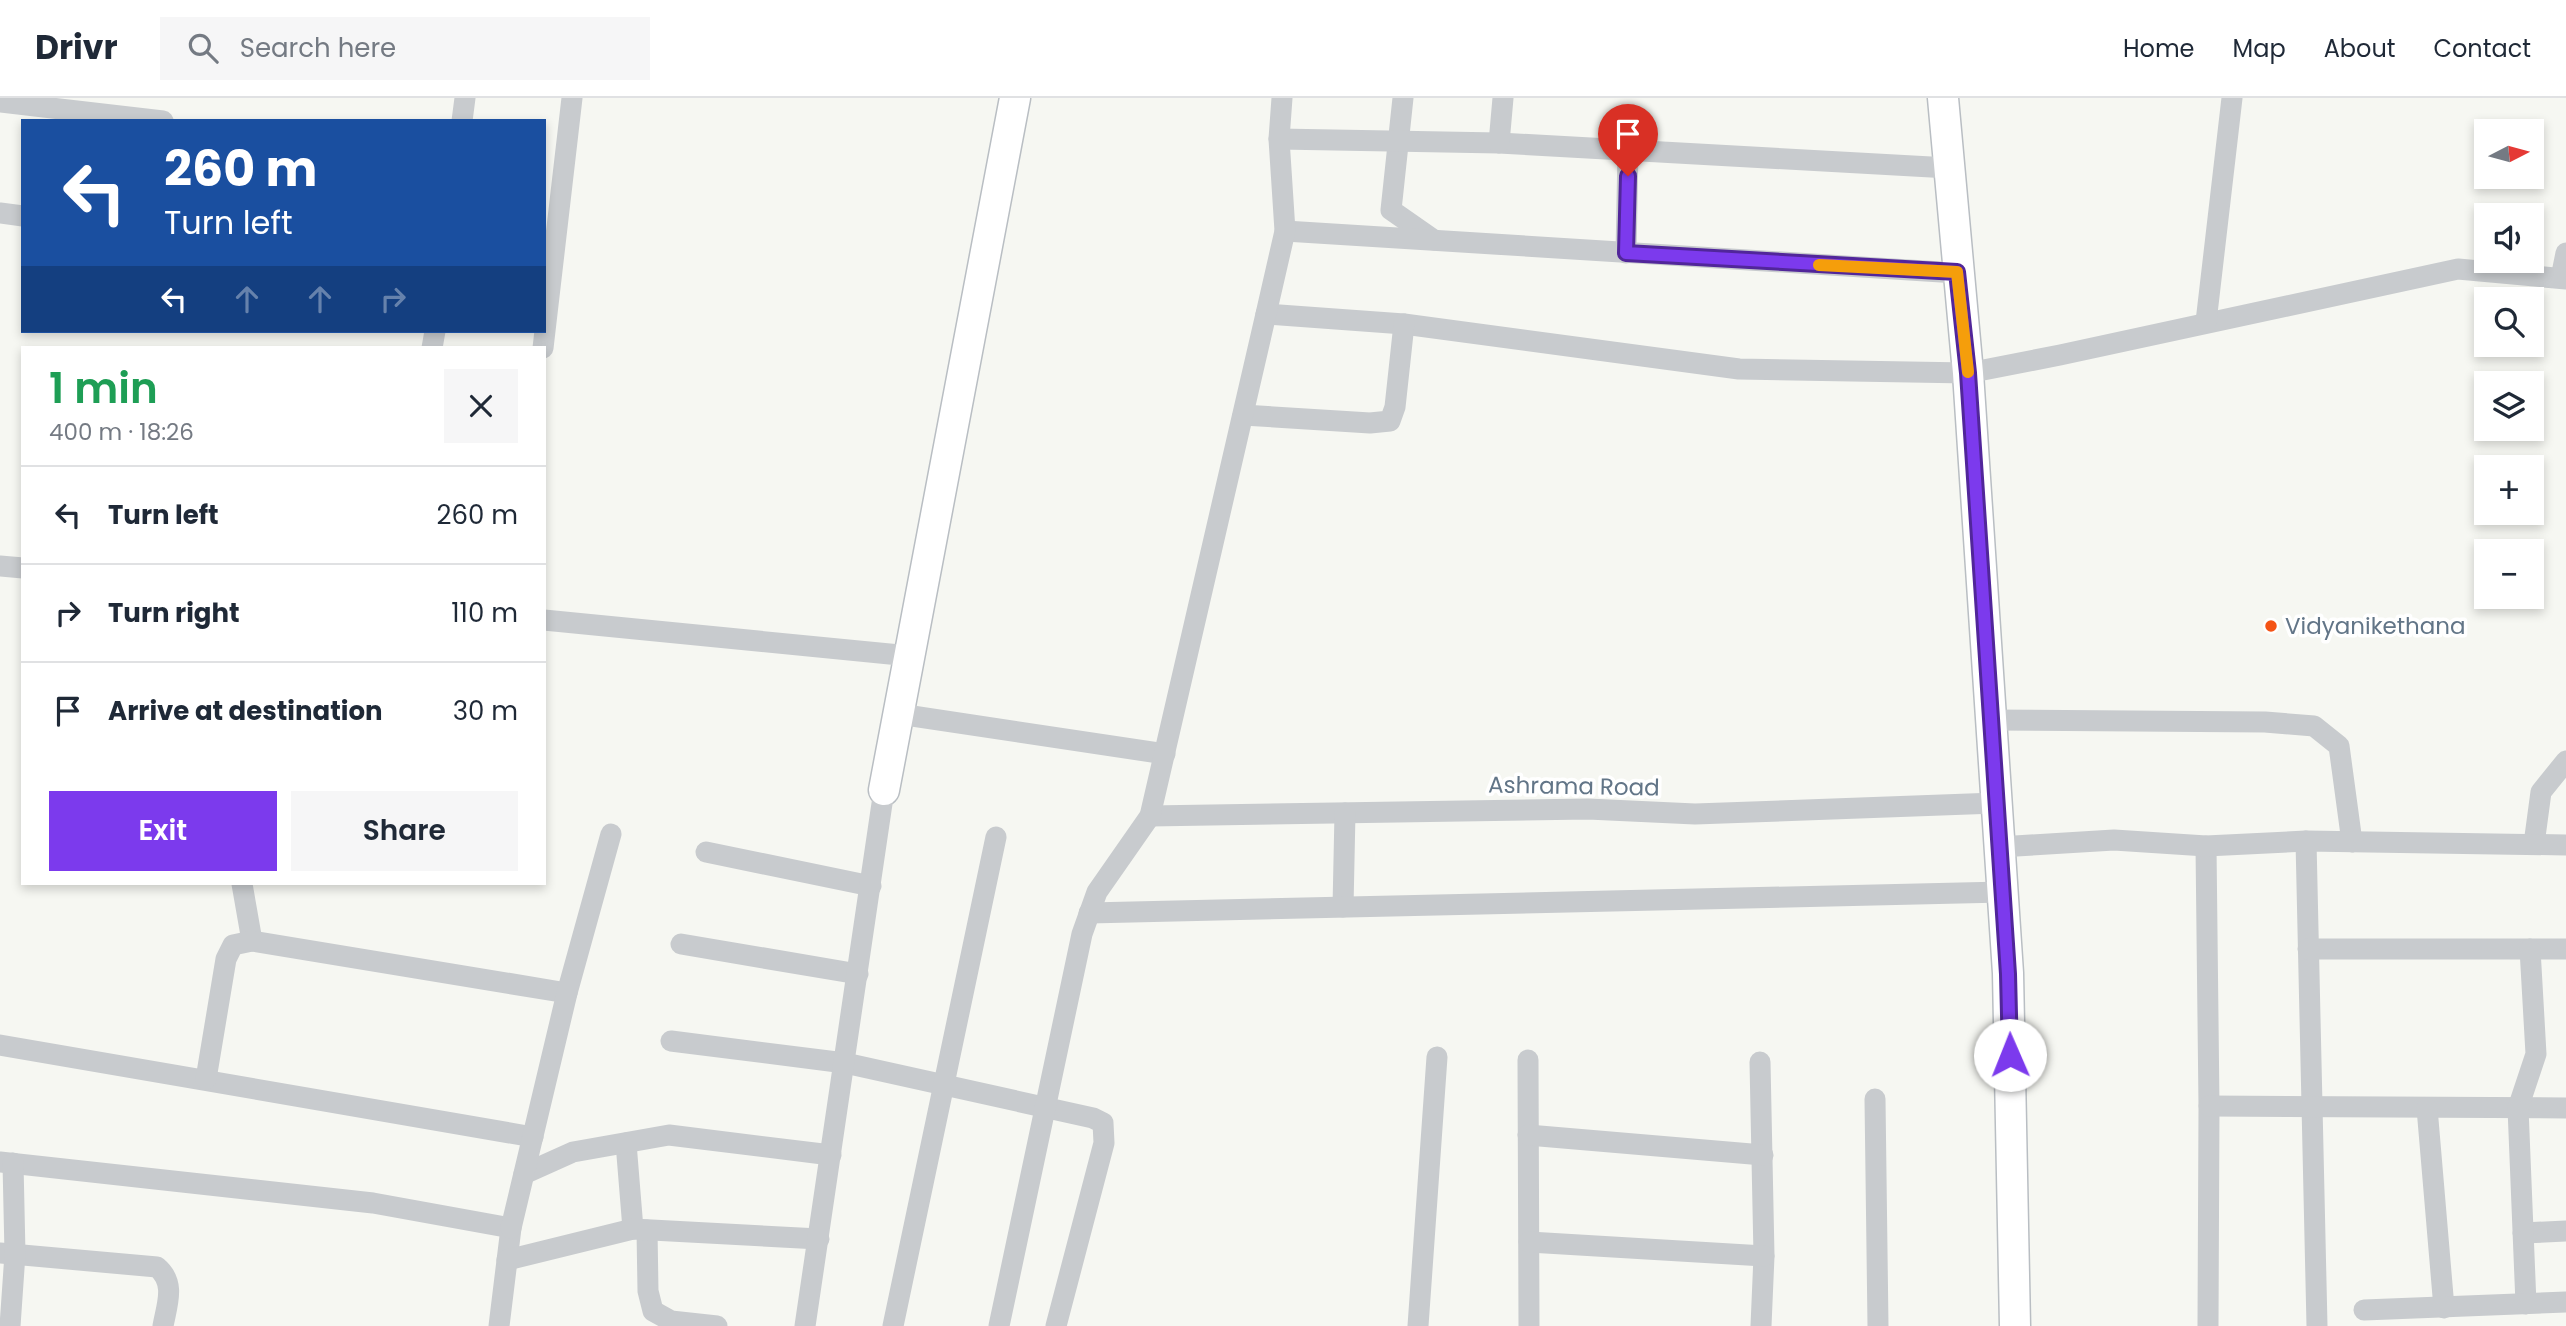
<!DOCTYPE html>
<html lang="en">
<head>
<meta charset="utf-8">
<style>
  :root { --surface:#fff; --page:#f6f6f7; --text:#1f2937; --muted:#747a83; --line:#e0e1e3; --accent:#7c3aed }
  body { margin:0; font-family:Poppins,sans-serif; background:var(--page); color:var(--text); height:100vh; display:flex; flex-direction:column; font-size:26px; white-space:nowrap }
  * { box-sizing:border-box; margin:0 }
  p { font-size:23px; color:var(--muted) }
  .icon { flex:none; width:38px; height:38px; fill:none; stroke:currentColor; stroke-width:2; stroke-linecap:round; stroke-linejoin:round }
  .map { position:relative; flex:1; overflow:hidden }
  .drawer { position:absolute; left:21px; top:248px; width:525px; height:539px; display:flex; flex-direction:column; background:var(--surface); border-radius:0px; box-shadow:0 4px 10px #0003 }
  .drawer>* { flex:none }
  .hud { position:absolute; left:21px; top:21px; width:525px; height:214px; border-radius:0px; box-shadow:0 4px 10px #0003; background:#1a4fa0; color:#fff; overflow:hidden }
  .needle { width:46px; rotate:84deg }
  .fabs { position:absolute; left:2474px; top:21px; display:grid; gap:14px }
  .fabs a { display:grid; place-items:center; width:70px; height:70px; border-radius:0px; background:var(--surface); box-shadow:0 4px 10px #0003; font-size:35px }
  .pin { position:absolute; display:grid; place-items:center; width:60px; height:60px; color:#fff; margin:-72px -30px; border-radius:50% 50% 50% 0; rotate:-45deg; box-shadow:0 0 7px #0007 }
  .pin .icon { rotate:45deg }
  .me { position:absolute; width:77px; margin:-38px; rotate:359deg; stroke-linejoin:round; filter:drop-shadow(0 0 5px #0008) }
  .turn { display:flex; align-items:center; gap:24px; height:147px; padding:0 28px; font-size:32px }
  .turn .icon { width:91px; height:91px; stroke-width:2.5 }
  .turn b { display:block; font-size:49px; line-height:60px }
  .lanes { display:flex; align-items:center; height:66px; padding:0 28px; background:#0003; justify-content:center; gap:35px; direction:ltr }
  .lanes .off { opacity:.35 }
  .round { display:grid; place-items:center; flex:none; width:74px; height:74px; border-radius:0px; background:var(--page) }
  .head { display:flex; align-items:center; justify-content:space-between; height:119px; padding:0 28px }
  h1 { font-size:42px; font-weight:600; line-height:52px; color:#1e9e55 }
  .action { display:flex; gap:14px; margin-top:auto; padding:14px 28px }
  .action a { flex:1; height:80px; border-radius:0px; background:var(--accent); color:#fff; font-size:28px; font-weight:600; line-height:80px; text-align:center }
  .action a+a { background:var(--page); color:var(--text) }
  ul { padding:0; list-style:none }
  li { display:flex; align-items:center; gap:21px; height:98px; padding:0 28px; border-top:2px solid var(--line) }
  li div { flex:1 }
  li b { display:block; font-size:26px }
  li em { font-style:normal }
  header { display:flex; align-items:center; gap:42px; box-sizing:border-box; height:98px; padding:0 35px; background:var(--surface); border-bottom:2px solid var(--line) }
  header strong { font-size:33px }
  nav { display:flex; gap:38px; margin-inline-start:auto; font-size:24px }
  .search { width:490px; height:63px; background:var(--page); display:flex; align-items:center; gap:18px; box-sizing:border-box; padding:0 24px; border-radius:0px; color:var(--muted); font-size:26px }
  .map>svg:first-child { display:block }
</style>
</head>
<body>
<header>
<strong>Drivr</strong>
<div class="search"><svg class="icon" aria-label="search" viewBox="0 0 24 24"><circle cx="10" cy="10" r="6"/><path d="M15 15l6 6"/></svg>Search here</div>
<nav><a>Home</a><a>Map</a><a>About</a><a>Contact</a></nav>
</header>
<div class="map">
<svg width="2566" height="1228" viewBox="0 0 2566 1228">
  <rect width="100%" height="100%" fill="#f6f7f2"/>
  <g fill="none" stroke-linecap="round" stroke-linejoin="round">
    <defs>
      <g id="secondary">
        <polyline points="1943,0 1968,275 2008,875 2015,1228"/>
        <polyline points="884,692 1015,0"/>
      </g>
    </defs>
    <!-- secondary casing -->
    <use href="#secondary" stroke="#b9bec3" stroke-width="33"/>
    <!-- street -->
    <g stroke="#c8cbce" stroke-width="21">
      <polyline points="1403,0 1391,112 1434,142"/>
      <polyline points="0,4 163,23"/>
      <polyline points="462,23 465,0"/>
      <polyline points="1279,41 1499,45 1949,70"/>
      <polyline points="1499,45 1503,0"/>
      <polyline points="0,115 23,118"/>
      <polyline points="1285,133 1957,175"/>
      <polyline points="1626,155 1628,52"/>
      <polyline points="2561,180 2566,155"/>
      <polyline points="1266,216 1404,226 1739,271 1968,275 2060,257 2458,171 2566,181"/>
      <polyline points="2206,224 2232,0"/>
      <polyline points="432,250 435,233"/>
      <polyline points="543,250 572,0"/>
      <polyline points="1243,317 1370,325 1390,323 1395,309 1404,226"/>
      <polyline points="0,468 23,470"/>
      <polyline points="544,522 910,558"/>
      <polyline points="899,616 1165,656"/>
      <polyline points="1990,622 2265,624 2314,628 2339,648 2352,744"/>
      <polyline points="1150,718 1588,711 1695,716 1996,705"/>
      <polyline points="2306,743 2317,1228"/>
      <polyline points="2534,746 2541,694 2566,663"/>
      <polyline points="2206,748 2209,1008 2208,1228"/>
      <polyline points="1999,749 2114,742 2206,748 2306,743 2566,747"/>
      <polyline points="706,754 871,788"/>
      <polyline points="242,786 252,843"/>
      <polyline points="1343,809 1345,715"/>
      <polyline points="1089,815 2003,794"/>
      <polyline points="681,846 858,876"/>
      <polyline points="2308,851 2566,851"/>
      <polyline points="671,943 845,965 1093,1020 1103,1025 1104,1045 1056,1228"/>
      <polyline points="0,947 533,1039"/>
      <polyline points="1528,962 1529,1228"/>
      <polyline points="1760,964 1764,1158 1761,1228"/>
      <polyline points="206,981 226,861 233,847 252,843 567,895"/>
      <polyline points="1875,1001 1878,1228"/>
      <polyline points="2209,1008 2566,1010"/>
      <polyline points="2427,1010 2444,1210"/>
      <polyline points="1528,1037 1763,1057"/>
      <polyline points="626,1045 633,1131"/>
      <polyline points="0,1064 373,1105 511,1130 499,1228"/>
      <polyline points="524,1076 573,1054 669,1037 831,1057"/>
      <polyline points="511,1130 567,895 611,736"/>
      <polyline points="647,1132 648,1193 653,1213 671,1223 717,1228"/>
      <polyline points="2523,1135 2566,1133"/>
      <polyline points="1529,1144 1764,1158"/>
      <path d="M0 1155 157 1169C176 1185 167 1206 163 1228"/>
      <polyline points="507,1162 633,1131 819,1141"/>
      <polyline points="2526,1206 2518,1010 2536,956 2530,851"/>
      <polyline points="2364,1212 2566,1204"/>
      <polyline points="10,1228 15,1156 13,1065"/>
      <polyline points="805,1228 884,692"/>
      <polyline points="893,1228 996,739"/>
      <polyline points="999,1228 1082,836 1097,794 1150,718 1266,216 1285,133 1279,41 1282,0"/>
      <polyline points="1418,1228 1437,959"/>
    </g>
    <!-- secondary -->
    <use href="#secondary" stroke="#fff" stroke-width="30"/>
  </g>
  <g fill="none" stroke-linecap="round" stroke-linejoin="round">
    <defs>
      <polyline id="route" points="1628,78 1626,155 1957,174 1968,275 2008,876 2010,957"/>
    </defs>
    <!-- route casing -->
    <use href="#route" stroke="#51269a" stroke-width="18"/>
    <!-- route -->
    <use href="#route" stroke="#7c3aed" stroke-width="12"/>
    <!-- slow -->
    <polyline stroke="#f59e0b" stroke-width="12" points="1819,167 1957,174 1968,274"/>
  </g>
  <!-- markers -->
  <circle fill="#f45315" stroke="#fff" stroke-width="2.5" cx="2271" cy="528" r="7"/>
  <g text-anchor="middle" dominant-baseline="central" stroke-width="7" stroke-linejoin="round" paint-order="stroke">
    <!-- poi labels -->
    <g font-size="23" fill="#627587" stroke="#fff" text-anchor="start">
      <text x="2285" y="528">Vidyanikethana</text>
    </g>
    <!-- street labels -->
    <g font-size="23" fill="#627587" stroke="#fff">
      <text transform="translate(1574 688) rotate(1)">Ashrama Road</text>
    </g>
  </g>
</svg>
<div class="fabs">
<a><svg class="needle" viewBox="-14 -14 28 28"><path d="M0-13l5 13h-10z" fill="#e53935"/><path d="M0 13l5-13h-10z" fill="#747a83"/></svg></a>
<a><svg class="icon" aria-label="sound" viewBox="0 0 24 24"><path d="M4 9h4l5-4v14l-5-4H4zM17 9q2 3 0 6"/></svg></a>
<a><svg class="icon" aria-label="search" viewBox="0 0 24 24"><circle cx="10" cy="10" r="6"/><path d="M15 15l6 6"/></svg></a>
<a><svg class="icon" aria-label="layers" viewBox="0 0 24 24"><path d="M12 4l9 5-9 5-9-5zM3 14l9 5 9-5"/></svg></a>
<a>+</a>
<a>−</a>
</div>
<div class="pin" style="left:1628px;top:78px;background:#d93025"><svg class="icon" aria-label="arrive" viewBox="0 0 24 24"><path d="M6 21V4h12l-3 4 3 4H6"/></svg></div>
<svg class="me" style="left:2010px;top:957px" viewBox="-20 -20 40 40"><circle r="19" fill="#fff"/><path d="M0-13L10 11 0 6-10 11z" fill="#7c3aed"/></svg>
<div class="hud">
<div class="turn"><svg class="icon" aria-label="left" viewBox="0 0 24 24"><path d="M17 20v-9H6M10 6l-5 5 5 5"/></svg><div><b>260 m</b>Turn left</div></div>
<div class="lanes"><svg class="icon" aria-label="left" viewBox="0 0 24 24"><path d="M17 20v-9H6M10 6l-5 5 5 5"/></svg><svg class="icon off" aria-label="ahead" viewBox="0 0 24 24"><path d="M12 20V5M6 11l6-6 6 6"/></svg><svg class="icon off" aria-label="ahead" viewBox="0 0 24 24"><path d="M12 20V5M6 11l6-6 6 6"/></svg><svg class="icon off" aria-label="right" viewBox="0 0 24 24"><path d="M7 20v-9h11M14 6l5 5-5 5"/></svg></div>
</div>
<section class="drawer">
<div class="head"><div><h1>1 min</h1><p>400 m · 18:26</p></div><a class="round"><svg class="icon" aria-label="close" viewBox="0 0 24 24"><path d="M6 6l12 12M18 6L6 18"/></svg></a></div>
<ul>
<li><svg class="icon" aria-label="left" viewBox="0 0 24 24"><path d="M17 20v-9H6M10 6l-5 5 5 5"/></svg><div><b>Turn left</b></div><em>260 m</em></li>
<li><svg class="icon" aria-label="right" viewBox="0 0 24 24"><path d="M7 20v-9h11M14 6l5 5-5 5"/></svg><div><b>Turn right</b></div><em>110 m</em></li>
<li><svg class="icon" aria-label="arrive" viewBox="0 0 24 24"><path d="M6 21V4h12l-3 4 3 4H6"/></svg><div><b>Arrive at destination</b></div><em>30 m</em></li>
</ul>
<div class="action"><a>Exit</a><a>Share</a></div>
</section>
</div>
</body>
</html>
